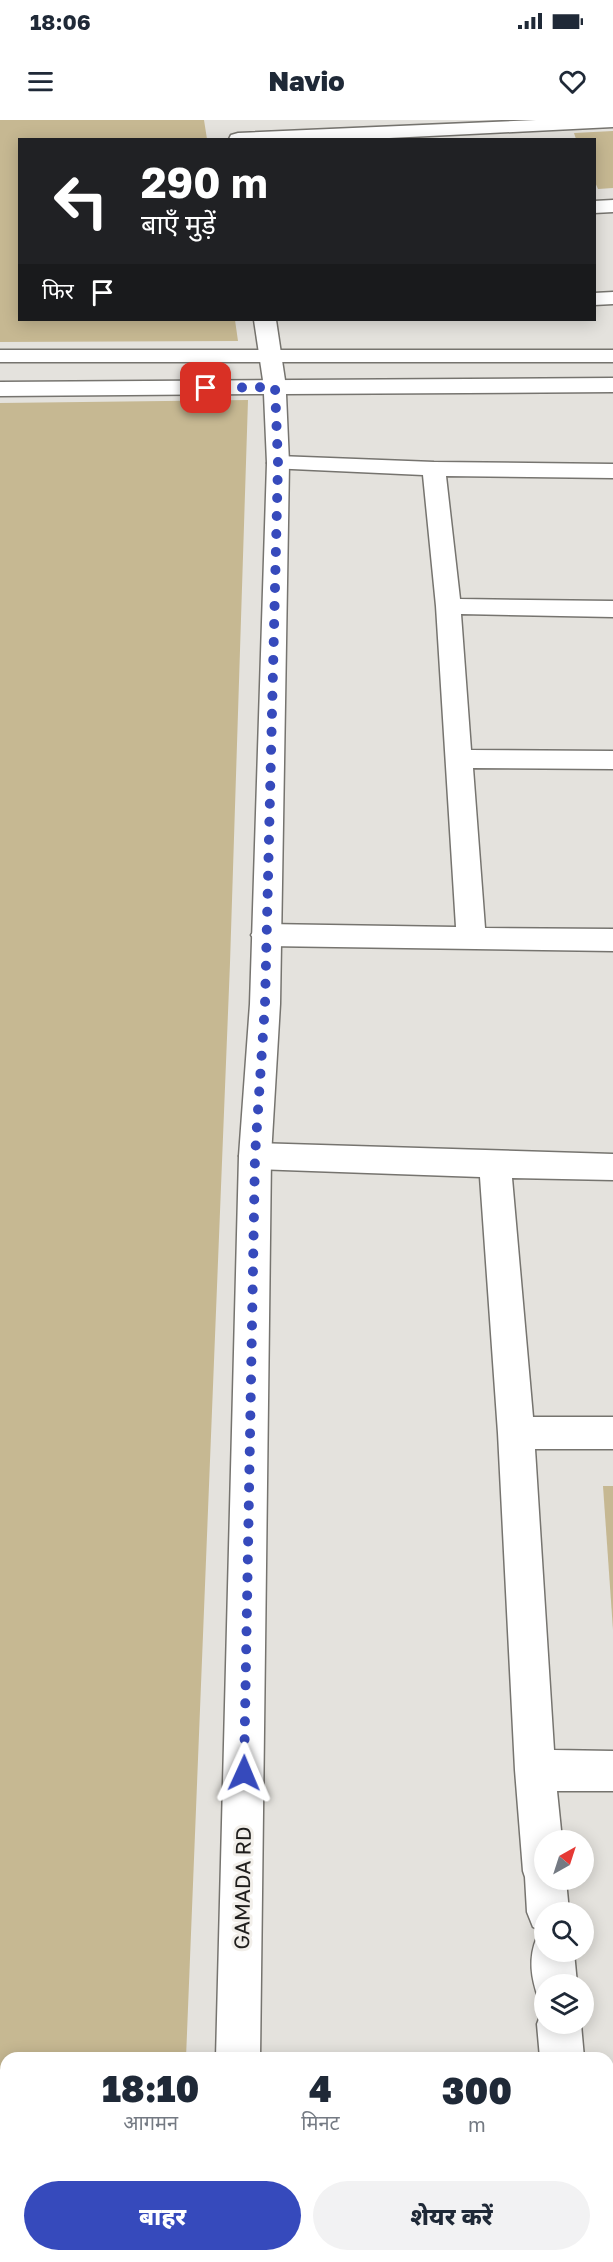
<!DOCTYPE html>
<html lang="hi">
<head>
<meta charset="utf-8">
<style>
  :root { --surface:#fff; --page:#f2f2f3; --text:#1f2937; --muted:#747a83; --accent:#364abc }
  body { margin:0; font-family:"Golos Text","Noto Sans Devanagari",sans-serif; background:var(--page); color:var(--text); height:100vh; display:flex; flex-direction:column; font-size:22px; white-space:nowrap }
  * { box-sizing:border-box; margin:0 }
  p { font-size:20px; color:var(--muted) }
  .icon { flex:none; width:33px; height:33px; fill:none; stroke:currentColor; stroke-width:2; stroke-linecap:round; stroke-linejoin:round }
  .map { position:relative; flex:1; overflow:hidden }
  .drawer { position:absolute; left:0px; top:1932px; width:614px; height:210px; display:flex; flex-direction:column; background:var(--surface); border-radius:18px 18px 0 0; box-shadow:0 3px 15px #0003 }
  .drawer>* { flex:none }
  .top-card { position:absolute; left:18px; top:18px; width:578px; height:183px; border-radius:0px; box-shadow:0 3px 15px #0003; background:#202124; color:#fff; overflow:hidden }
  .needle { width:39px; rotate:39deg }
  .fabs { position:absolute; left:534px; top:1710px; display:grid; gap:12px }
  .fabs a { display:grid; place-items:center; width:60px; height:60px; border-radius:50%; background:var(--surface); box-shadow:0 3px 15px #0003; font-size:30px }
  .pin { position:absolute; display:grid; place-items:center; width:51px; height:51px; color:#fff; margin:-26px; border-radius:12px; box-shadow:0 3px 9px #0006 }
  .me { position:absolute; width:66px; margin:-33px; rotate:1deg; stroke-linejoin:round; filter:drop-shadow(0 0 4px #0008) }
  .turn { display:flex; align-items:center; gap:21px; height:126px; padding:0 24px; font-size:27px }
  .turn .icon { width:78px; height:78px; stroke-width:2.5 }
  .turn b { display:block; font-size:42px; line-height:51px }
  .then { display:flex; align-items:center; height:57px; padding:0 24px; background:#0003; gap:12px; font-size:22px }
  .eta { display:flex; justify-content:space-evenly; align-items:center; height:102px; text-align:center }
  .eta b { font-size:36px; font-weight:800; line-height:42px }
  .action { display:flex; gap:12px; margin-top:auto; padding:12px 24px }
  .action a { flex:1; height:69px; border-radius:36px; background:var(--accent); color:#fff; font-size:24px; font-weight:800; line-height:69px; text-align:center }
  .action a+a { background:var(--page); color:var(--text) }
  .status { display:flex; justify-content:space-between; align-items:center; height:42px; padding:0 30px; background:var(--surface); direction:ltr }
  .status svg { height:16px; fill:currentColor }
  header { display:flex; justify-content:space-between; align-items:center; height:78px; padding:0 24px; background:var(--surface); font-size:27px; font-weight:800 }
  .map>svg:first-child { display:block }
</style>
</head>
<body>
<div class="status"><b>18:06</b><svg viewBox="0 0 49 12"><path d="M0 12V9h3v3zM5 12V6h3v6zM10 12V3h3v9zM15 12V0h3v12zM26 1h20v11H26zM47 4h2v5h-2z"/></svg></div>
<header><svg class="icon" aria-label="menu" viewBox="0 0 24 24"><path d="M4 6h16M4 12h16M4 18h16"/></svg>Navio<svg class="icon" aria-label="heart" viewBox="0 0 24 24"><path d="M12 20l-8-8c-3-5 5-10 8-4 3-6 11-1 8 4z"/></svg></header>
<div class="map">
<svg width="613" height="2142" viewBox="0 0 613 2142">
  <rect width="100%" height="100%" fill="#e4e2dd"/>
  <!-- green -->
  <g fill="#c6b892">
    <polygon points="0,0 204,0 207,19 20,20 20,200 235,200 238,221 0,222"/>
    <polygon points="613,11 613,68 598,69 594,60 594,20 576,19 574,13"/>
    <polygon points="248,280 230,843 186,1938 6,1938 6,2136 178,2136 178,2142 0,2142 0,283"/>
    <polygon points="603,1366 613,1366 613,1510"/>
  </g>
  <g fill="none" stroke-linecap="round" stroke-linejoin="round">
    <defs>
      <g id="minor">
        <polygon points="536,0 613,0 613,7 349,20 229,19 231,15 238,13"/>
        <polygon points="613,80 613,92 594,93 594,81"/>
        <polygon points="613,172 613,184 594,185 594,173"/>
        <polygon points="254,200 276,200 286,267 283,272 275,274 267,272 264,267"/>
        <polygon points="278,336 434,342 613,344 613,358 446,356 460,479 613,481 613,497 461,494 471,630 613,631 613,649 473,648 485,808 613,809 613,831 266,826 256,822 251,815 256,808 266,804 456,807 436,486 423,355 270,348 267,343 270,338"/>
        <polygon points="255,1023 613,1034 613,1060 512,1058 533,1297 613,1297 613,1329 535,1329 554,1630 613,1631 613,1671 557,1671 562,1720 544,1720 544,1760 566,1760 569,1792 544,1792 544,1812 533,1807 527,1792 525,1757 523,1751 515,1650 498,1313 480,1057 255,1049 244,1045 239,1036 244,1027"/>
        <path d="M544 1813V1832H574L577 1864H544V1882L539 1880C531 1858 528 1838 537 1817Z"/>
        <polygon points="543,1888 544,1904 581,1904 584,1938 540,1938 537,1904"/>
        <polygon points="608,2065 613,2065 613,2113 608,2112"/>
        <rect x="557" y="2136" width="48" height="6"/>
      </g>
      <g id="tertiary">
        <rect x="0" y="230" width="613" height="12"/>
        <polygon points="613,258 613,272 286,274 289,343 280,884 271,1036 260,1938 216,1938 239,1036 250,884 267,343 264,274 0,276 0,262"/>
        <polygon points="211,2136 259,2136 258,2142 210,2142"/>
      </g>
    </defs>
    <!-- minor casing -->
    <use href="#minor" stroke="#76746f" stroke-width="3"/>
    <!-- tertiary casing -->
    <use href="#tertiary" stroke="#76746f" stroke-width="3"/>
    <!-- minor -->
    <use href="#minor" fill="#fff" fill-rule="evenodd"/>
    <!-- tertiary -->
    <use href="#tertiary" fill="#fff" fill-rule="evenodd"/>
  </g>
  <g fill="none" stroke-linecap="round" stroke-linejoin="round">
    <!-- route -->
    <polyline stroke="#364abc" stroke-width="10" stroke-dasharray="0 18" points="206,268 275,267 278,343 265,884 255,1036 244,1653"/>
  </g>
  <g text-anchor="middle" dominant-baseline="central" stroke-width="6" stroke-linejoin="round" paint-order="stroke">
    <!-- street labels -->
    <g font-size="21" fill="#1f1e1c" stroke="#f2efea">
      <text transform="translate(242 1768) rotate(-89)">GAMADA RD</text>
    </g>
  </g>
</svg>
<div class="fabs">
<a><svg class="needle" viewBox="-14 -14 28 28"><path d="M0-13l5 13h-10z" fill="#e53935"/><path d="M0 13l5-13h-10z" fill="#747a83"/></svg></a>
<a><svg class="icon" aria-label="search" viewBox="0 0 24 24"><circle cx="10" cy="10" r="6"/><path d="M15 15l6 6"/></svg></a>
<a><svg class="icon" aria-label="layers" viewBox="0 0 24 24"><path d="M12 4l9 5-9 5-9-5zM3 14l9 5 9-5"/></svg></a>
</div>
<div class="pin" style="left:206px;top:268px;background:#d93025"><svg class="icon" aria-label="arrive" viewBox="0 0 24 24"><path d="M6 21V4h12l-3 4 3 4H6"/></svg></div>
<svg class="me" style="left:244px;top:1653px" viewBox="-20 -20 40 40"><path d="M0-17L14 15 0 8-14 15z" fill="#364abc" stroke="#fff" stroke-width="4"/></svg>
<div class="top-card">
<div class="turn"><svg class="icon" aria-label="left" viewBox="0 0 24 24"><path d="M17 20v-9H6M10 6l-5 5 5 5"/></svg><div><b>290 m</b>बाएँ मुड़ें</div></div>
<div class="then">फिर<svg class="icon" aria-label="arrive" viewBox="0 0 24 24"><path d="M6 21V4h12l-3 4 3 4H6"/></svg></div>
</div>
<section class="drawer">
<div class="eta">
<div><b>18:10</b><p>आगमन</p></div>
<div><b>4</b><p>मिनट</p></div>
<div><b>300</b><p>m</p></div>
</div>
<div class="action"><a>बाहर</a><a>शेयर करें</a></div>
</section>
</div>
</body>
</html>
